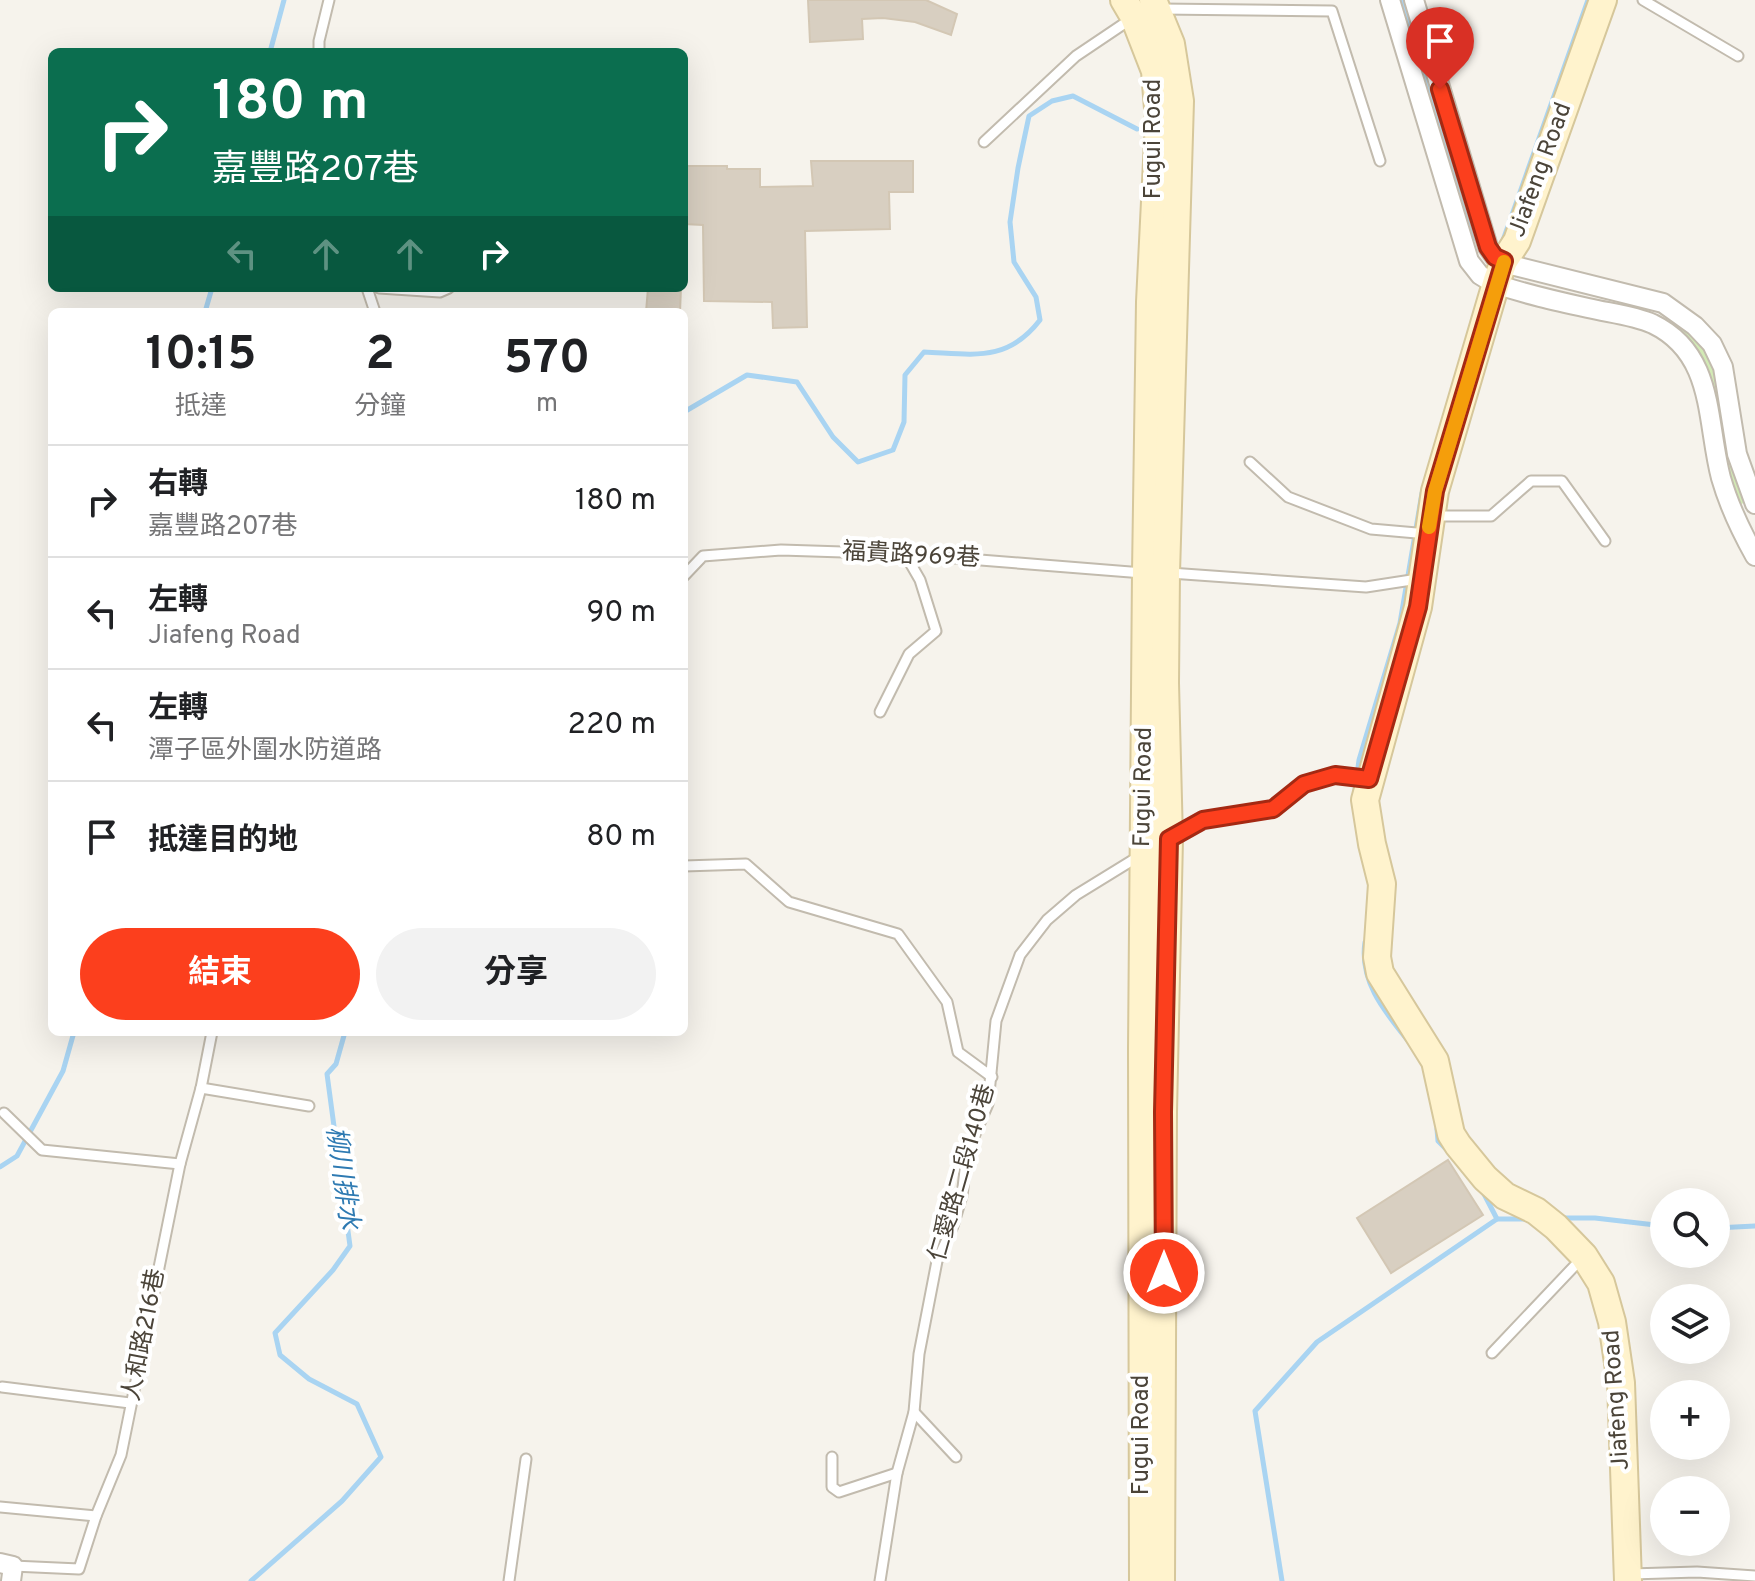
<!DOCTYPE html>
<html lang="zh-TW">
<head>
<meta charset="utf-8">
<style>
  :root { --surface:#fff; --page:#f2f2f2; --text:#202124; --muted:#757577; --line:#e0e0e0; --accent:#fc3f1d }
  body { margin:0; font-family:Overpass,"Noto Sans TC",sans-serif; background:var(--page); color:var(--text); height:100vh; display:flex; flex-direction:column; font-size:30px; white-space:nowrap }
  * { box-sizing:border-box; margin:0 }
  p { font-size:26px; color:var(--muted) }
  .icon { flex:none; width:44px; height:44px; fill:none; stroke:currentColor; stroke-width:2; stroke-linecap:round; stroke-linejoin:round }
  .map { position:relative; flex:1; overflow:hidden }
  .sheet { position:absolute; left:48px; top:308px; width:640px; height:728px; display:flex; flex-direction:column; background:var(--surface); border-radius:12px; box-shadow:0 8px 32px #0002 }
  .sheet>* { flex:none }
  .hud { position:absolute; left:48px; top:48px; width:640px; height:244px; border-radius:12px; box-shadow:0 8px 32px #0002; background:#0b6e4f; color:#fff; overflow:hidden }
  .controls { position:absolute; left:1650px; top:1188px; display:grid; gap:16px }
  .controls a { display:grid; place-items:center; width:80px; height:80px; border-radius:50%; background:var(--surface); box-shadow:0 8px 32px #0002; font-size:40px }
  .pin { position:absolute; display:grid; place-items:center; width:68px; height:68px; color:#fff; margin:-82px -34px; border-radius:50% 50% 50% 0; rotate:-45deg; box-shadow:0 0 8px #0007 }
  .pin .icon { rotate:45deg }
  .me { position:absolute; width:88px; margin:-44px; rotate:0deg; stroke-linejoin:round; filter:drop-shadow(0 0 6px #0008) }
  .turn { display:flex; align-items:center; gap:28px; height:168px; padding:0 32px; font-size:36px }
  .turn .icon { width:104px; height:104px; stroke-width:2.5 }
  .turn b { display:block; font-size:56px; line-height:68px }
  .lanes { display:flex; align-items:center; height:76px; padding:0 32px; background:#0003; justify-content:center; gap:40px; direction:ltr }
  .lanes .off { opacity:.35 }
  .eta { display:flex; justify-content:space-evenly; align-items:center; height:136px; text-align:center }
  .eta b { font-size:48px; font-weight:700; line-height:56px }
  .button { display:flex; gap:16px; margin-top:auto; padding:16px 32px }
  .button a { flex:1; height:92px; border-radius:48px; background:var(--accent); color:#fff; font-size:32px; font-weight:700; line-height:92px; text-align:center }
  .button a+a { background:var(--page); color:var(--text) }
  ul { padding:0; list-style:none }
  li { display:flex; align-items:center; gap:24px; height:112px; padding:0 32px; border-top:2px solid var(--line) }
  li div { flex:1 }
  li b { display:block; font-size:30px }
  li em { font-style:normal }
  .map>svg:first-child { display:block }
</style>
</head>
<body>
<div class="map">
<svg width="1755" height="1581" viewBox="0 0 1755 1581">
  <rect width="100%" height="100%" fill="#f6f3ec"/>
  <!-- green -->
  <polygon fill="#d2eab5" points="1677,321 1682,321 1715,361 1749,501 1736,506 1718,447 1673,328"/>
  <!-- water -->
  <polygon fill="#a9d4f2" points="1395,0 1410,0 1480,239 1467,244"/>
  <g fill="none" stroke-linecap="round" stroke-linejoin="round">
    <!-- stream -->
    <g stroke="#a9d4f2" stroke-width="5">
      <polyline points="270,52 284,0"/>
      <polyline points="1502,243 1588,0"/>
      <polyline points="205,312 212,288"/>
      <path d="M684 412 747 375 797 382 833 437 858 462 893 450 904 422 905 375 924 352C973 354 1007 363 1040 320L1036 297 1014 262 1010 222 1018 168 1029 116 1052 101 1073 96 1137 129"/>
      <polyline points="1354,798 1359,760 1400,623 1422,493"/>
      <path d="M1365 942C1359 982 1385 1012 1409 1042"/>
      <polyline points="1437,1129 1438,1141 1448,1151"/>
      <polyline points="0,1167 17,1156 63,1071 74,1032"/>
      <polyline points="1561,1218 1595,1218 1664,1226"/>
      <polyline points="1497,1219 1527,1219"/>
      <polyline points="1716,1228 1755,1226"/>
      <polyline points="251,1581 342,1501 381,1457 357,1404 309,1379 280,1355 275,1333 333,1270 350,1246 327,1074 336,1064 345,1032"/>
      <polyline points="1282,1581 1255,1411 1317,1342 1497,1219 1483,1192"/>
    </g>
  </g>
  <!-- building -->
  <g fill="#d8cfc1" stroke="#d3c7b4" stroke-width="2">
    <polygon points="808,0 926,0 957,14 951,35 915,22 883,18 862,19 863,39 810,42"/>
    <polygon points="811,161 913,161 913,192 889,192 890,229 805,231 807,327 773,328 772,302 704,301 703,225 684,224 684,166 727,166 727,169 760,169 760,187 813,186"/>
    <polygon points="648,288 681,288 680,312 646,312"/>
    <polygon points="1448,1160 1483,1215 1391,1273 1357,1218"/>
  </g>
  <g fill="none" stroke-linecap="round" stroke-linejoin="round">
    <defs>
      <g id="lane">
        <polyline points="1643,0 1738,56"/>
        <polyline points="1161,9 1332,11 1380,161"/>
        <polyline points="319,52 319,41 329,0"/>
        <polyline points="984,142 1076,56 1131,19"/>
        <polyline points="367,288 375,312"/>
        <polyline points="379,288 440,292 449,288"/>
        <polyline points="1250,462 1288,497 1371,529 1428,534"/>
        <polyline points="1433,516 1491,516 1531,481 1562,481 1605,541"/>
        <polyline points="1170,573 1366,587 1418,579"/>
        <polyline points="684,576 703,556 781,550 905,554 1143,573"/>
        <polyline points="880,712 909,654 936,631 920,580 905,554"/>
        <polyline points="1171,837 1203,820 1273,809 1304,784 1335,775 1368,779"/>
        <polyline points="684,866 746,864 789,902 898,934 947,1002 958,1052 992,1077"/>
        <polyline points="201,1088 309,1106"/>
        <polyline points="4,1113 42,1150 180,1164"/>
        <polyline points="1492,1353 1583,1257"/>
        <polyline points="2,1387 130,1403"/>
        <polyline points="914,1412 956,1457"/>
        <polyline points="832,1457 832,1487 839,1492 897,1473"/>
        <polyline points="0,1507 96,1516"/>
        <polyline points="13,1566 79,1569 96,1516 121,1455 180,1164 201,1088 212,1032"/>
        <polyline points="1631,1574 1697,1572 1755,1576"/>
        <polyline points="509,1581 526,1459"/>
        <polyline points="880,1581 897,1473 914,1412 919,1354 937,1261 953,1226 962,1196 967,1153 988,1104 996,1021 1020,955 1047,920 1076,895 1141,855"/>
      </g>
      <g id="street">
        <path d="M1390 0 1469 261 1480 275 1493 283C1524 294 1556 301 1588 308 1609 313 1633 315 1653 324 1715 354 1706 421 1721 478 1729 506 1741 531 1755 556"/>
        <polyline points="1414,0 1488,247 1495,257 1511,265 1663,303 1695,326 1712,344 1723,367 1737,454 1755,504"/>
        <polyline points="0,1563 13,1566 11,1581"/>
      </g>
      <g id="secondary">
        <polyline points="1124,0 1134,17 1155,71 1159,121 1150,302 1146,573 1142,1049 1143,1581"/>
        <polyline points="1153,0 1171,44 1180,101 1166,573 1165,683 1169,839 1163,1112 1161,1581"/>
        <polyline points="1603,0 1517,241 1504,261 1497,280 1435,491 1418,607 1365,800 1372,844 1382,884 1377,957 1380,973 1435,1061 1451,1134 1458,1145 1485,1178 1505,1196 1536,1211 1556,1227 1584,1256 1601,1283 1612,1322 1621,1383 1628,1581"/>
      </g>
    </defs>
    <!-- lane casing -->
    <use href="#lane" stroke="#c2bbae" stroke-width="13"/>
    <!-- street casing -->
    <use href="#street" stroke="#c2bbae" stroke-width="22"/>
    <!-- secondary casing -->
    <use href="#secondary" stroke="#d6c79b" stroke-width="30"/>
    <!-- lane -->
    <use href="#lane" stroke="#fff" stroke-width="9"/>
    <!-- street -->
    <use href="#street" stroke="#fff" stroke-width="18"/>
    <!-- secondary -->
    <use href="#secondary" stroke="#fff3cd" stroke-width="26"/>
  </g>
  <g fill="none" stroke-linecap="round" stroke-linejoin="round">
    <defs>
      <polyline id="route" points="1164,1273 1163,1112 1169,839 1203,820 1273,809 1304,784 1335,775 1369,779 1418,607 1435,491 1504,261 1495,257 1488,247 1440,89"/>
    </defs>
    <!-- route casing -->
    <use href="#route" stroke="#a42913" stroke-width="20"/>
    <!-- route -->
    <use href="#route" stroke="#fc3f1d" stroke-width="14"/>
    <!-- slow -->
    <polyline stroke="#f59e0b" stroke-width="14" points="1429,527 1435,491 1504,262"/>
  </g>
  <g text-anchor="middle" dominant-baseline="central" stroke-width="8" stroke-linejoin="round" paint-order="stroke">
    <!-- street labels -->
    <g font-size="24" fill="#4b4439" stroke="#fff">
      <text transform="translate(1154 139) rotate(-90)">Fugui Road</text>
      <text transform="translate(1541 170) rotate(-70)">Jiafeng Road</text>
      <text transform="translate(911 556) rotate(3)">福貴路969巷</text>
      <text transform="translate(1144 787) rotate(-89)">Fugui Road</text>
      <text transform="translate(963 1173) rotate(-74)">仁愛路二段140巷</text>
      <text transform="translate(145 1335) rotate(-79)">人和路216巷</text>
      <text transform="translate(1617 1400) rotate(-94)">Jiafeng Road</text>
      <text transform="translate(1142 1435) rotate(-90)">Fugui Road</text>
    </g>
    <!-- water labels -->
    <g font-size="26" font-style="italic" fill="#2e7ab2" stroke="#fff">
      <text transform="translate(341 1178) rotate(82)">柳川排水</text>
    </g>
  </g>
</svg>
<div class="controls">
<a><svg class="icon" aria-label="search" viewBox="0 0 24 24"><circle cx="10" cy="10" r="6"/><path d="M15 15l6 6"/></svg></a>
<a><svg class="icon" aria-label="layers" viewBox="0 0 24 24"><path d="M12 4l9 5-9 5-9-5zM3 14l9 5 9-5"/></svg></a>
<a>+</a>
<a>−</a>
</div>
<div class="pin" style="left:1440px;top:89px;background:#d93025"><svg class="icon" aria-label="arrive" viewBox="0 0 24 24"><path d="M6 21V4h12l-3 4 3 4H6"/></svg></div>
<svg class="me" style="left:1164px;top:1273px" viewBox="-20 -20 40 40"><circle r="17" fill="#fc3f1d" stroke="#fff" stroke-width="3"/><path d="M0-11L8 9 0 5-8 9z" fill="#fff"/></svg>
<div class="hud">
<div class="turn"><svg class="icon" aria-label="right" viewBox="0 0 24 24"><path d="M7 20v-9h11M14 6l5 5-5 5"/></svg><div><b>180 m</b>嘉豐路207巷</div></div>
<div class="lanes"><svg class="icon off" aria-label="left" viewBox="0 0 24 24"><path d="M17 20v-9H6M10 6l-5 5 5 5"/></svg><svg class="icon off" aria-label="ahead" viewBox="0 0 24 24"><path d="M12 20V5M6 11l6-6 6 6"/></svg><svg class="icon off" aria-label="ahead" viewBox="0 0 24 24"><path d="M12 20V5M6 11l6-6 6 6"/></svg><svg class="icon" aria-label="right" viewBox="0 0 24 24"><path d="M7 20v-9h11M14 6l5 5-5 5"/></svg></div>
</div>
<section class="sheet">
<div class="eta">
<div><b>10:15</b><p>抵達</p></div>
<div><b>2</b><p>分鐘</p></div>
<div><b>570</b><p>m</p></div>
</div>
<ul>
<li><svg class="icon" aria-label="right" viewBox="0 0 24 24"><path d="M7 20v-9h11M14 6l5 5-5 5"/></svg><div><b>右轉</b><p>嘉豐路207巷</p></div><em>180 m</em></li>
<li><svg class="icon" aria-label="left" viewBox="0 0 24 24"><path d="M17 20v-9H6M10 6l-5 5 5 5"/></svg><div><b>左轉</b><p>Jiafeng Road</p></div><em>90 m</em></li>
<li><svg class="icon" aria-label="left" viewBox="0 0 24 24"><path d="M17 20v-9H6M10 6l-5 5 5 5"/></svg><div><b>左轉</b><p>潭子區外圍水防道路</p></div><em>220 m</em></li>
<li><svg class="icon" aria-label="arrive" viewBox="0 0 24 24"><path d="M6 21V4h12l-3 4 3 4H6"/></svg><div><b>抵達目的地</b></div><em>80 m</em></li>
</ul>
<div class="button"><a>結束</a><a>分享</a></div>
</section>
</div>
</body>
</html>
